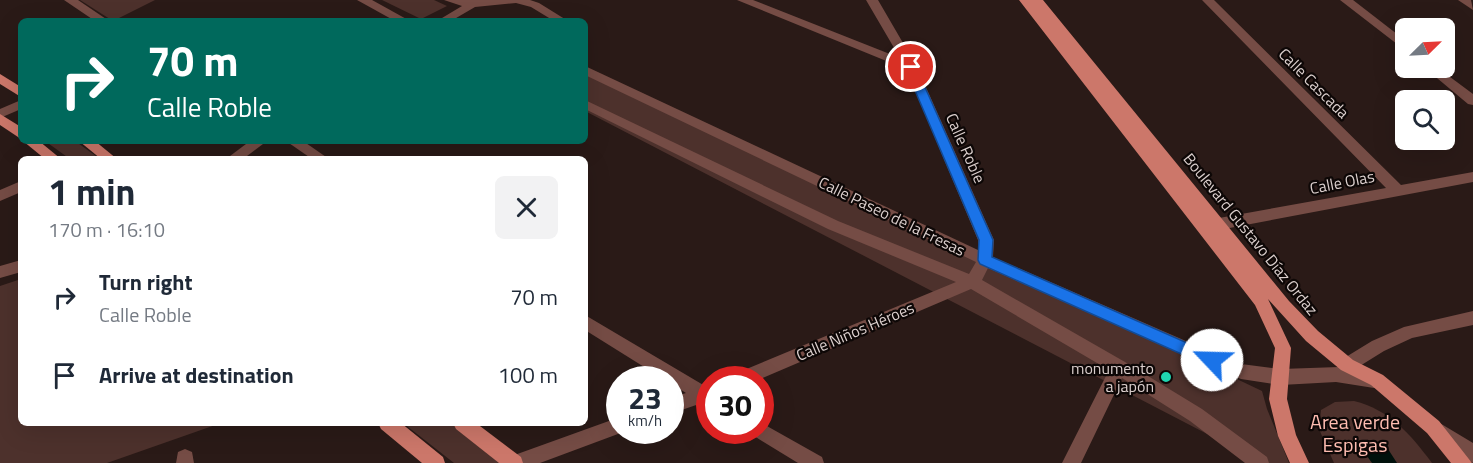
<!DOCTYPE html>
<html lang="en">
<head>
<meta charset="utf-8">
<style>
  :root { --surface:#fff; --page:#f2f2f3; --text:#1f2937; --muted:#747a83 }
  body { margin:0; font-family:"Titillium Web",sans-serif; background:var(--page); color:var(--text); height:100vh; display:flex; flex-direction:column; font-size:22px; white-space:nowrap }
  * { box-sizing:border-box; margin:0 }
  p { font-size:20px; color:var(--muted) }
  .icon { flex:none; width:33px; height:33px; fill:none; stroke:currentColor; stroke-width:2; stroke-linecap:round; stroke-linejoin:round }
  .map { position:relative; flex:1; overflow:hidden }
  .sheet { position:absolute; left:18px; top:156px; width:570px; height:270px; display:flex; flex-direction:column; background:var(--surface); border-radius:9px; box-shadow:0 6px 24px #0002 }
  .sheet>* { flex:none }
  .guide { position:absolute; left:18px; top:18px; width:570px; height:126px; border-radius:9px; box-shadow:0 6px 24px #0002; background:#00695c; color:#fff; overflow:hidden }
  .needle { width:39px; rotate:66deg }
  .buttons { position:absolute; left:1395px; top:18px; display:grid; gap:12px }
  .buttons a { display:grid; place-items:center; width:60px; height:60px; border-radius:9px; background:var(--surface); box-shadow:0 6px 24px #0002; font-size:30px }
  .speed { position:absolute; left:606px; top:366px; display:flex; gap:12px; font-size:30px; font-weight:700; text-align:center }
  .speed>* { display:grid; place-content:center; width:78px; height:78px; border-radius:50%; background:var(--surface); box-shadow:0 6px 24px #0002; line-height:1 }
  .speed small { font-size:15px; font-weight:400 }
  .speed .limit { border:9px solid #d22; background:#fff; color:#111 }
  .pin { position:absolute; display:grid; place-items:center; width:51px; height:51px; color:#fff; margin:-26px; border:3px solid #fff; border-radius:50%; box-shadow:0 2px 6px #0007 }
  .me { position:absolute; width:66px; margin:-33px; rotate:294deg; stroke-linejoin:round; filter:drop-shadow(0 0 4px #0008) }
  .turn { display:flex; align-items:center; gap:21px; height:126px; padding:0 30px; font-size:27px }
  .turn .icon { width:78px; height:78px; stroke-width:2.5 }
  .turn b { display:block; font-size:42px; line-height:51px }
  .round { display:grid; place-items:center; flex:none; width:63px; height:63px; border-radius:9px; background:var(--page) }
  .overview { display:flex; align-items:center; justify-content:space-between; height:102px; padding:0 30px }
  h1 { font-size:36px; font-weight:700; line-height:45px }
  ul { padding:0; list-style:none }
  li { display:flex; align-items:center; gap:18px; height:78px; padding:0 30px }
  li div { flex:1 }
  li b { display:block; font-size:22px }
  li em { font-style:normal }
  .map>svg:first-child { display:block }
</style>
</head>
<body>
<div class="map">
<svg width="1473" height="463" viewBox="0 0 1473 463">
  <rect width="100%" height="100%" fill="#2a1a17"/>
  <!-- green -->
  <g fill="#4d312c">
    <polygon points="80,0 155,0 113,21"/>
    <polygon points="382,0 434,0 447,6 421,19"/>
    <polygon points="585,70 1262,391 1267,409 1289,463 1263,463 585,111"/>
    <polygon points="45,141 75,141 100,159 70,159"/>
    <polygon points="21,279 21,423 221,423 107,463 0,463 0,286"/>
    <path d="M1354 401C1390 410 1410 434 1432 463H1334L1319 429 1321 410 1335 402Z"/>
    <polygon points="403,423 457,423 509,463 454,463"/>
  </g>
  <!-- water -->
  <polygon fill="#01110c" points="1369,442 1388,449 1397,463 1372,463 1367,456"/>
  <g fill="none" stroke-linecap="round" stroke-linejoin="round">
    <!-- minor -->
    <g fill="#754c45" fill-rule="evenodd">
      <polygon points="64,0 78,0 109,21 95,21"/>
      <polygon points="357,0 372,0 410,21 395,21"/>
      <polygon points="444,0 530,0 539,3 568,21 554,21 531,7 516,3 475,7 451,21 437,21 462,6"/>
      <polygon points="737,0 753,0 900,58 866,0 878,0 917,67 994,240 993,257 1218,355 1241,364 1281,369 1339,367 1341,360 1372,341 1404,327 1473,311 1473,325 1412,338 1384,351 1355,369 1380,375 1383,380 1380,385 1374,388 1336,382 1281,385 1241,379 1206,365 988,268 982,280 1125,362 1202,409 1267,457 1269,463 1245,463 1190,421 1122,378 1081,463 1062,463 1109,370 971,289 758,380 730,380 732,375 956,282 828,229 585,109 585,100 838,221 969,274 976,262 585,75 585,66 978,250 978,240 906,69"/>
      <polygon points="1202,0 1214,0 1401,185 1473,172 1473,182 1219,230 1214,228 1212,224 1214,220 1219,218 1386,188"/>
      <polygon points="1340,0 1353,0 1406,41 1406,51"/>
      <polygon points="1458,0 1471,0 1473,10"/>
      <polygon points="1425,68 1438,68 1473,94 1473,105 1468,104"/>
      <polygon points="21,100 21,109 0,118 0,109"/>
      <polygon points="250,141 267,141 243,159 226,159"/>
      <polygon points="286,141 303,141 329,159 312,159"/>
      <polygon points="21,181 21,192 0,201 0,190"/>
      <polygon points="21,260 21,272 0,278 0,266"/>
      <polygon points="585,315 705,386 710,384 710,406 702,403 670,414 670,398 686,393 670,383 670,380 665,380 585,330"/>
      <polygon points="620,417 620,430 626,431 540,463 507,463 509,457"/>
      <polygon points="760,422 822,457 824,463 798,463 754,436 751,430 760,430"/>
      <polygon points="1438,422 1473,443 1473,463 1432,436 1429,430 1432,424"/>
      <polygon points="185,449 192,452 194,463 176,463 178,452"/>
    </g>
    <!-- major -->
    <g fill="#cc776a" fill-rule="evenodd">
      <polygon points="1019,0 1031,0 1062,39 1031,0 1043,0 1289,301 1318,331 1353,360 1383,375 1439,421 1472,463 1451,463 1427,433 1371,385 1341,370 1306,341 1268,299 1291,348 1287,399 1296,435 1309,463 1290,463 1278,436 1269,399 1275,348 1255,305"/>
      <polygon points="0,74 21,87 21,97 0,84"/>
      <polygon points="0,114 21,127 21,139 0,125"/>
      <polygon points="23,141 39,141 61,159 45,159"/>
      <polygon points="79,141 95,141 117,159 101,159"/>
      <polygon points="378,423 401,423 443,457 445,463 422,463 381,429"/>
      <polygon points="453,423 476,423 521,457 523,463 499,463 456,429"/>
    </g>
  </g>
  <!-- route -->
  <polygon fill="#1a73e8" stroke="#114b97" stroke-width="1.5" points="911,64 916,67 993,240 992,257 1217,356 1219,360 1217,365 1212,367 1206,365 980,264 978,260 979,240 905,67"/>
  <!-- markers -->
  <circle fill="#1fd5b0" stroke="#0d0706" stroke-width="2" cx="1166" cy="377" r="6"/>
  <g text-anchor="middle" dominant-baseline="central" stroke-width="4.5" stroke-linejoin="round" paint-order="stroke">
    <!-- street labels -->
    <g font-size="16" fill="#dbcfcd" stroke="#0d0706">
      <text transform="translate(1314 83) rotate(45)">Calle Cascada</text>
      <text transform="translate(966 148) rotate(66)">Calle Roble</text>
      <text transform="translate(1342 182) rotate(-11)">Calle Olas</text>
      <text transform="translate(892 216) rotate(26)">Calle Paseo de la Fresas</text>
      <text transform="translate(1251 234) rotate(51)">Boulevard Gustavo Díaz Ordaz</text>
      <text transform="translate(855 331) rotate(-23)">Calle Niños Héroes</text>
    </g>
    <!-- poi labels -->
    <g font-size="16" fill="#dbcfcd" stroke="#0d0706" text-anchor="end">
      <text x="1154" y="368">monumento<tspan x="1154" dy="18">a japón</tspan></text>
    </g>
    <!-- near-park labels -->
    <g font-size="20" fill="#febcb0" stroke="#0d0706">
      <text x="1355" y="421">Area verde<tspan x="1355" dy="23">Espigas</tspan></text>
    </g>
  </g>
</svg>
<div class="buttons">
<a><svg class="needle" viewBox="-14 -14 28 28"><path d="M0-13l5 13h-10z" fill="#e53935"/><path d="M0 13l5-13h-10z" fill="#747a83"/></svg></a>
<a><svg class="icon" aria-label="search" viewBox="0 0 24 24"><circle cx="10" cy="10" r="6"/><path d="M15 15l6 6"/></svg></a>
</div>
<div class="speed"><div>23<small>km/h</small></div><div class="limit">30</div></div>
<div class="pin" style="left:911px;top:67px;background:#d93025"><svg class="icon" aria-label="arrive" viewBox="0 0 24 24"><path d="M6 21V4h12l-3 4 3 4H6"/></svg></div>
<svg class="me" style="left:1212px;top:360px" viewBox="-20 -20 40 40"><circle r="19" fill="#fff"/><path d="M0-13L10 11 0 6-10 11z" fill="#1a73e8"/></svg>
<div class="guide">
<div class="turn"><svg class="icon" aria-label="right" viewBox="0 0 24 24"><path d="M7 20v-9h11M14 6l5 5-5 5"/></svg><div><b>70 m</b>Calle Roble</div></div>
</div>
<section class="sheet">
<div class="overview"><div><h1>1 min</h1><p>170 m · 16:10</p></div><a class="round"><svg class="icon" aria-label="close" viewBox="0 0 24 24"><path d="M6 6l12 12M18 6L6 18"/></svg></a></div>
<ul>
<li><svg class="icon" aria-label="right" viewBox="0 0 24 24"><path d="M7 20v-9h11M14 6l5 5-5 5"/></svg><div><b>Turn right</b><p>Calle Roble</p></div><em>70 m</em></li>
<li><svg class="icon" aria-label="arrive" viewBox="0 0 24 24"><path d="M6 21V4h12l-3 4 3 4H6"/></svg><div><b>Arrive at destination</b></div><em>100 m</em></li>
</ul>
</section>
</div>
</body>
</html>
